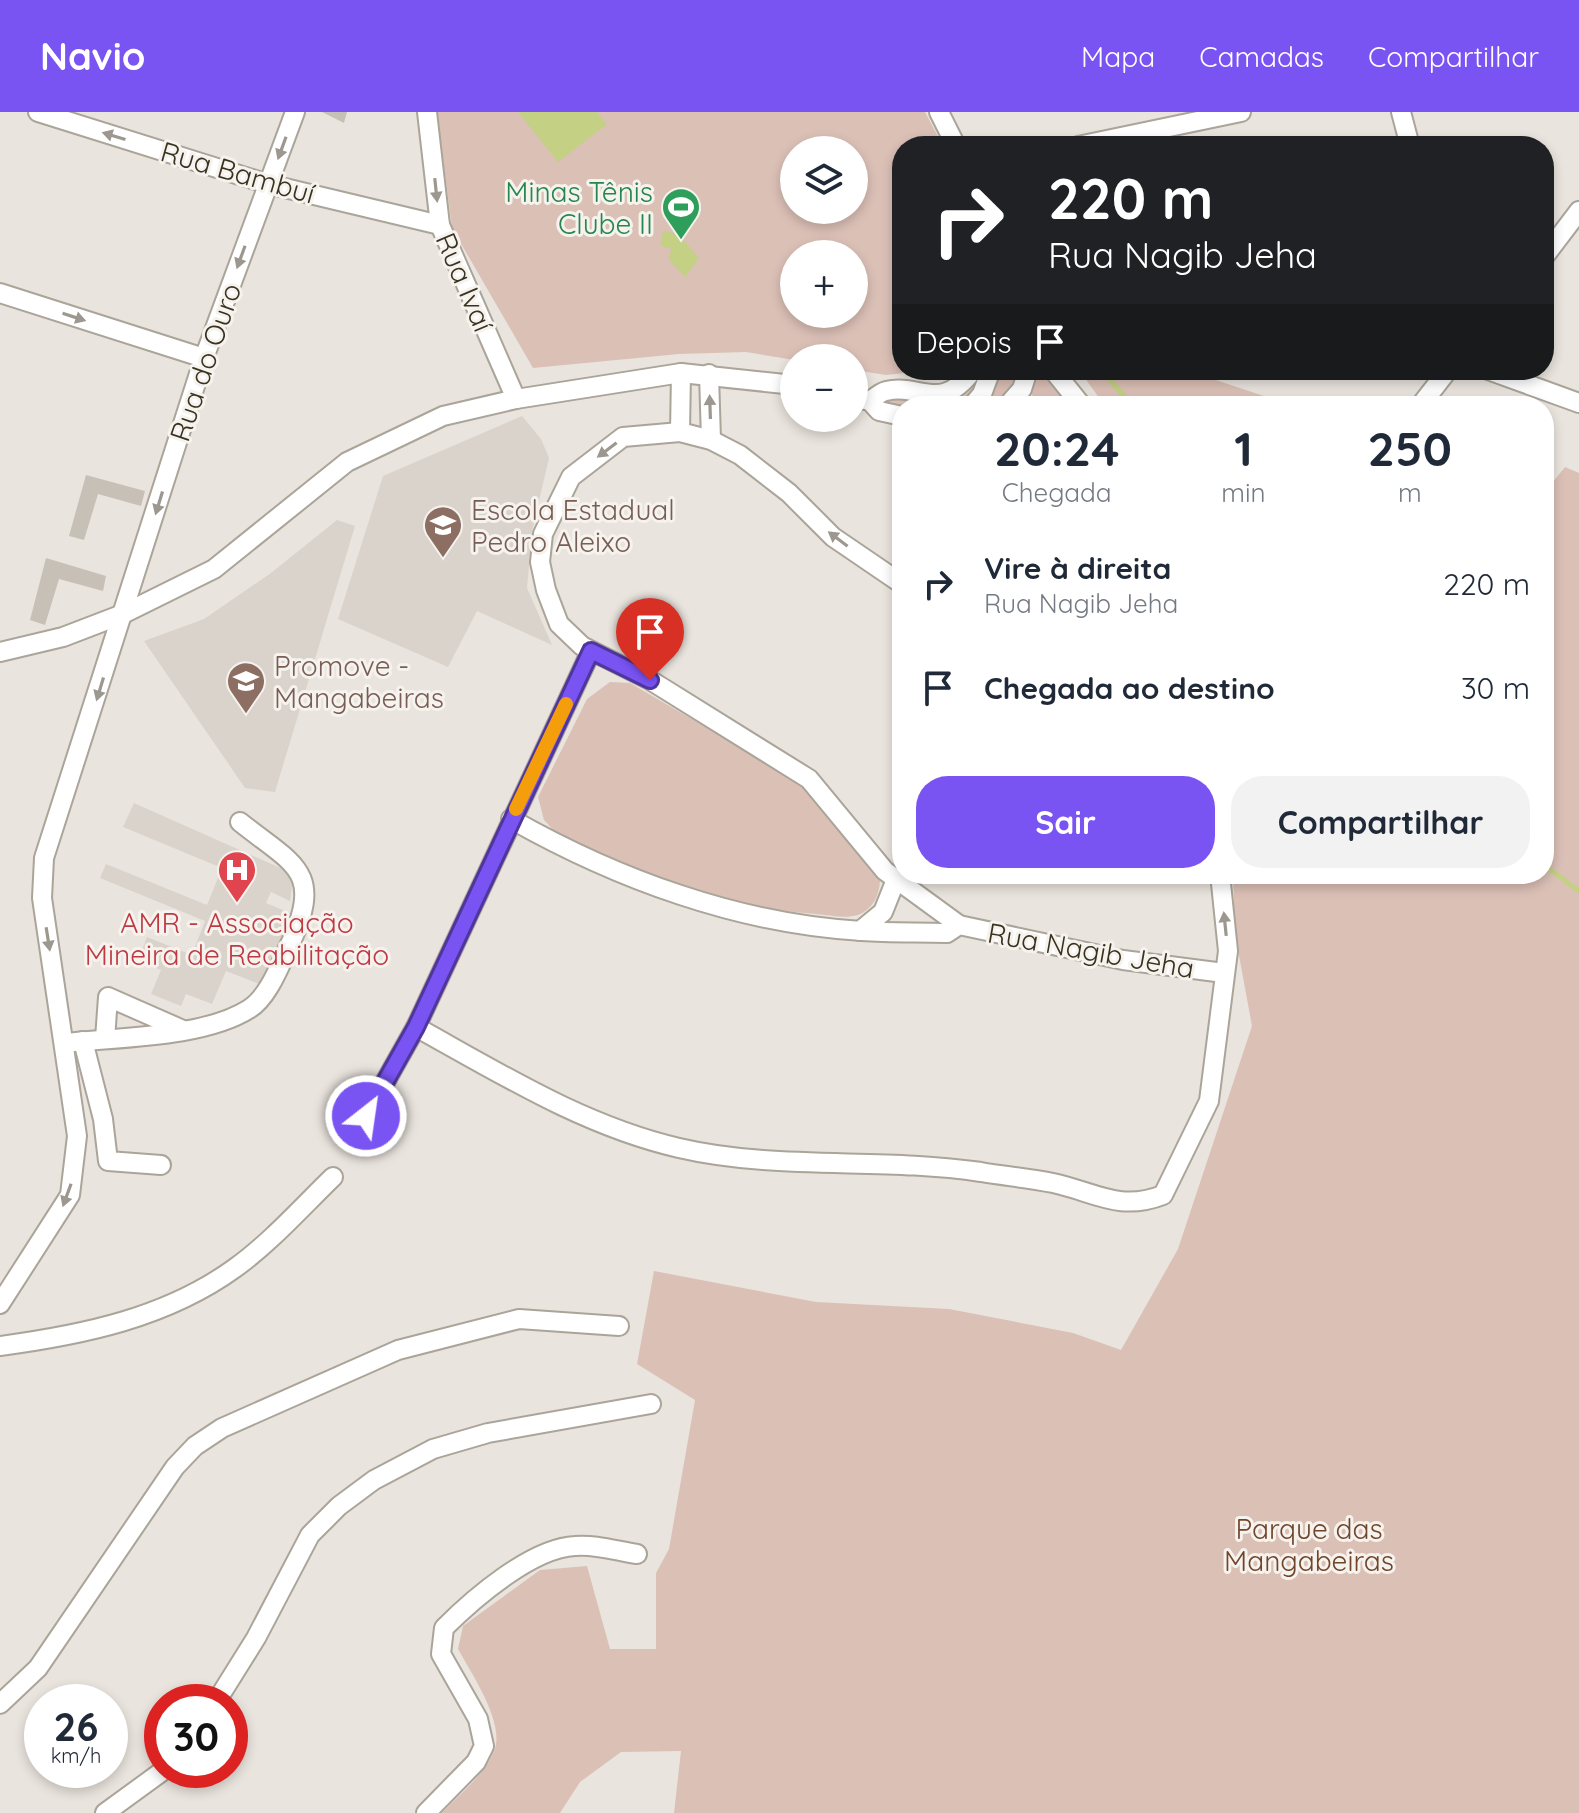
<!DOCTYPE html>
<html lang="pt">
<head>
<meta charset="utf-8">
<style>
  :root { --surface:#fff; --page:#f2f2f3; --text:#1f2937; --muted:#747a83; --accent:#7a53f3 }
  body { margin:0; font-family:Quicksand,sans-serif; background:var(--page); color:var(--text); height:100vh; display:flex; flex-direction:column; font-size:30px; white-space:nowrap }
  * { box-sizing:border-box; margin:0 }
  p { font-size:26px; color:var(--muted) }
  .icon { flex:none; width:44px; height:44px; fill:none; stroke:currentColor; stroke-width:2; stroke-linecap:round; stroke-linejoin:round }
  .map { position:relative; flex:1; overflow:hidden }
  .sheet { position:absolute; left:892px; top:284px; width:662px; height:488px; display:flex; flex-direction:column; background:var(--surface); border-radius:32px; box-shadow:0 4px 12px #0003 }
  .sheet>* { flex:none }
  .guide { position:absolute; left:892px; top:24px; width:662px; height:244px; border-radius:32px; box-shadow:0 4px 12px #0003; background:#202124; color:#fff; overflow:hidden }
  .controls { position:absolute; left:780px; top:24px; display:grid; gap:16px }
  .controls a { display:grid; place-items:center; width:88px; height:88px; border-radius:50%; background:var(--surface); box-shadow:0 4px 12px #0003; font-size:40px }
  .speed { position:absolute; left:24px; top:1572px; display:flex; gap:16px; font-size:40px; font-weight:700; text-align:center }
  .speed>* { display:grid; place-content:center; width:104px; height:104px; border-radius:50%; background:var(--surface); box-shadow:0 4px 12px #0003; line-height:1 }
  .speed small { font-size:20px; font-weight:400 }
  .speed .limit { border:12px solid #d22; background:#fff; color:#111 }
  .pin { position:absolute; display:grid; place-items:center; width:68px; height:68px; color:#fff; margin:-82px -34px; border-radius:50% 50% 50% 0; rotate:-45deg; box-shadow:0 0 8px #0007 }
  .pin .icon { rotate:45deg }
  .me { position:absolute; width:88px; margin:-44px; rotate:30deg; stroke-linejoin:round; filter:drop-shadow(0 0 6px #0008) }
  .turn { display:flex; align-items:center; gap:28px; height:168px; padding:0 24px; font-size:36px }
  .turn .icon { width:104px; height:104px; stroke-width:2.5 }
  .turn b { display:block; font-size:56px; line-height:68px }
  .then { display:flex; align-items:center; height:76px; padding:0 24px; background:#0003; gap:16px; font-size:30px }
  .eta { display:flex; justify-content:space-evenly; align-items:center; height:136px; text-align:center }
  .eta b { font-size:48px; font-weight:700; line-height:56px }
  .button { display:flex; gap:16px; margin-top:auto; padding:16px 24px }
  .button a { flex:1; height:92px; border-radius:32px; background:var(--accent); color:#fff; font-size:32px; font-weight:700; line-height:92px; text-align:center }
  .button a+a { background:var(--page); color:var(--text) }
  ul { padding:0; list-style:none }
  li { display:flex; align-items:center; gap:24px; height:104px; padding:0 24px }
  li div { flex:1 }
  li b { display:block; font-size:30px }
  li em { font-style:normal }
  header { display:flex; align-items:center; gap:48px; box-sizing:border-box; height:112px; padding:0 40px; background:var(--accent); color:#fff }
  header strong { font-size:38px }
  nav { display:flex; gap:44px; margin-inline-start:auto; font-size:28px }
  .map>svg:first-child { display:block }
</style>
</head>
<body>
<header>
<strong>Navio</strong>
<nav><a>Mapa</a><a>Camadas</a><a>Compartilhar</a></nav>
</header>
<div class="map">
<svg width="1579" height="1701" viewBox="0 0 1579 1701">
  <rect width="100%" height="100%" fill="#eae4de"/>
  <!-- built -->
  <g fill="#d9d3cc">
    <polygon points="522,304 541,327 549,346 532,419 527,476 552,533 477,499 448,555 338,507 383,364"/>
    <polygon points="337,408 355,414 275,680 245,676 144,529 204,507 271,461"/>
    <polygon points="134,691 294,762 290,789 271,780 266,791 292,802 264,874 226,859 212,892 186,882 181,894 151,882 161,858 138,849 147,825 192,843 205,809 100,766 106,752 207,793 222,756 123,715"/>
  </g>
  <!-- green -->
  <g fill="#dbc0b6" fill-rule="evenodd">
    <path d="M437 0H925L943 34H902V258H933L886 263 854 258V246L794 248 746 240 679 242 533 256 452 116ZM794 38H854V98H794ZM794 142H854V202H794Z"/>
    <polygon points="986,258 965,294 902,294 902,299 877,290 886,283 934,288"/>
    <polygon points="996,258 1022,258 1001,294 979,294"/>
    <polygon points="1033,258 1048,258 1076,294 1041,294 1027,277"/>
    <polygon points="1079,258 1186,258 1279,289 1279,294 1105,294"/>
    <path d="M1565 355 1579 361V1701H674L681 1639 621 1640 580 1670 560 1701H442C459 1683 485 1662 494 1639 506 1612 471 1561 458 1537L463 1514 540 1458 587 1454 610 1537H656V1461L669 1437 695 1288 637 1252 654 1159 816 1190 949 1197 1073 1221 1121 1238 1178 1137 1252 914 1235 822 1233 762H1544V381Z"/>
    <path d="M610 570 630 571 793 666 829 701 880 769C879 784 873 797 858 803 845 807 829 803 815 802 726 795 636 763 557 722L544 708 538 685 587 587Z"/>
  </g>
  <!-- water -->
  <g fill="#c4d084">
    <polygon points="518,0 597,0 607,12 558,50"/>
    <polygon points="663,119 678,122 699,146 685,165 669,148 671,136 660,134"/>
  </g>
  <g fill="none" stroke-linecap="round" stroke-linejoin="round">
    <!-- stream -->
    <g stroke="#c4d084" stroke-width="5">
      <polyline points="1101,258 1133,294"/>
      <polyline points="1544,753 1579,779"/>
    </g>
  </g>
  <!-- building -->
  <g fill="#c7c0b6">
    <polygon points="322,0 347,0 344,11"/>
    <polygon points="86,363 145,379 141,394 98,382 84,428 69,424"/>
    <polygon points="46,446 106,464 103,479 59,467 45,513 30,508"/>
  </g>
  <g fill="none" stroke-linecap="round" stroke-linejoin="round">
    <defs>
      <g id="minor">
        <polyline points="38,0 268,72 440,113"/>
        <polyline points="427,0 440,113 516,287"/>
        <polyline points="939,0 956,34"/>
        <polyline points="1401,0 1410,34"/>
        <polyline points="1078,34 1241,0"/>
        <polyline points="1544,145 1579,99"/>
        <polyline points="0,181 204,246"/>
        <polyline points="1053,258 1082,294"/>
        <polyline points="1488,258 1579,291"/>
        <polyline points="709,262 711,328"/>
        <polyline points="854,286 870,289 879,299 902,304"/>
        <path d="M870 289C874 286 881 280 886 279 921 271 940 302 973 258"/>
        <polyline points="972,294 982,282 991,258"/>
        <polyline points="1007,294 1022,277 1028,258"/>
        <polyline points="1420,294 1448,258"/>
        <polyline points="680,320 681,261"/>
        <polyline points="902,472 833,425 789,381 740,343 711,328 680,320 623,325 571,365 543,422 540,450 546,478 559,512 582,534 650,568 809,667 885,759 959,813"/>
        <polyline points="0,540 63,525 123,502 214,457 347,350 443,304 516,287 681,261 794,273"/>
        <path d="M511 707C617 767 739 812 862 819 890 821 919 820 947 821L959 813 1123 848 1224 861"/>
        <polyline points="860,819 883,800 895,770"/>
        <path d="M416 915C501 962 584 1014 679 1036 778 1059 881 1045 981 1060 1004 1064 1029 1066 1053 1071 1095 1080 1119 1100 1163 1083L1209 989 1228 839 1220 762"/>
        <polyline points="105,927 108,885 183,918"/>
        <polyline points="83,929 103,1007 108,1049 161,1053"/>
        <path d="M65 931C118 925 203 926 249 897 269 885 281 850 291 830 324 758 292 752 240 710"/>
        <polyline points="366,1004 416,915 591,539"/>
        <polyline points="0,1192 70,1083 77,1024 42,786 44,746 204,246 295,0"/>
        <path d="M0 1234C82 1223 166 1206 235 1156 270 1131 302 1095 333 1065"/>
        <polyline points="216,1590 256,1526 310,1423 339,1394 374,1368 433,1337 488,1321 651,1292"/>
        <polyline points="0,1592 38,1556 175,1355 195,1334 222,1316 398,1238 519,1207 619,1214"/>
        <polyline points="105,1701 164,1658"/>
        <path d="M426 1701 476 1650 484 1634 478 1607 441 1542 444 1516C474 1486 532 1436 575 1434 595 1432 617 1439 637 1442"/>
      </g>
    </defs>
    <!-- minor casing -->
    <use href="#minor" stroke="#aaa499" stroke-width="22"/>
    <!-- minor -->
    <use href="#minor" stroke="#fff" stroke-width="18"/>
  </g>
  <!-- one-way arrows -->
  <defs><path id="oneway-solid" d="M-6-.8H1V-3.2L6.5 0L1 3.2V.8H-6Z" transform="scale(2)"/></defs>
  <g fill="#9c988f">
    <use href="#oneway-solid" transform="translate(114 24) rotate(-163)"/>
    <use href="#oneway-solid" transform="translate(282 36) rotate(110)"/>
    <use href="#oneway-solid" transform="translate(436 78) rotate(84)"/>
    <use href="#oneway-solid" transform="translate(241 145) rotate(110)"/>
    <use href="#oneway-solid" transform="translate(74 205) rotate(18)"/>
    <use href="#oneway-solid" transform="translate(710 295) rotate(-92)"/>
    <use href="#oneway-solid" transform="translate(607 338) rotate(143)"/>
    <use href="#oneway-solid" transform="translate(159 391) rotate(107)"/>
    <use href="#oneway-solid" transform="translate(838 427) rotate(-143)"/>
    <use href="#oneway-solid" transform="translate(100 577) rotate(107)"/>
    <use href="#oneway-solid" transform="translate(1225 812) rotate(-96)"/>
    <use href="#oneway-solid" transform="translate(48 827) rotate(81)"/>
    <use href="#oneway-solid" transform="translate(67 1083) rotate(110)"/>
  </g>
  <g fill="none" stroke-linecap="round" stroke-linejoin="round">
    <defs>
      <polyline id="route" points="366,1004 416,915 591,539 650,568"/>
    </defs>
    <!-- route casing -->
    <use href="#route" stroke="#4f369e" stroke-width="20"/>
    <!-- route -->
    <use href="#route" stroke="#7a53f3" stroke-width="14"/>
    <!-- slow -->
    <polyline stroke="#f59e0b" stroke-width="14" points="516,697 566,592"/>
  </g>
  <!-- icons -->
  <defs>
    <symbol id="stadium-pin" viewBox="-11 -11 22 30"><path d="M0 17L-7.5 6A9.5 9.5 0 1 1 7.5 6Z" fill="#2e9e5b" stroke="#f6f2ee"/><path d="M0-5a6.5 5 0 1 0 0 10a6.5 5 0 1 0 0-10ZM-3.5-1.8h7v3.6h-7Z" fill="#fff"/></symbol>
    <symbol id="school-pin" viewBox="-11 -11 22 30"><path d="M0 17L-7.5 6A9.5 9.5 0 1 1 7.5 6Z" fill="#8d6e63" stroke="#f6f2ee"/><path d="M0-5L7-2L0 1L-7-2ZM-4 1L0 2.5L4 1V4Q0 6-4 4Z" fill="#fff"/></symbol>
    <symbol id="hospital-pin" viewBox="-11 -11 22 30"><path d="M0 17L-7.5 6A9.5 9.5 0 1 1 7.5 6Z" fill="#e0444e" stroke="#f6f2ee"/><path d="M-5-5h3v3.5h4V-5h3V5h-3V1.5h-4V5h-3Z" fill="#fff"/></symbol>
  </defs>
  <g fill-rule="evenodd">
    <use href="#stadium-pin" x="659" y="73" width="44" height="60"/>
    <use href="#school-pin" x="421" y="391" width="44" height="60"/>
    <use href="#school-pin" x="224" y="547" width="44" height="60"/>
    <use href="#hospital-pin" x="215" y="736" width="44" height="60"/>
  </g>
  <g text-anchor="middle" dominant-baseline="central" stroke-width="6" stroke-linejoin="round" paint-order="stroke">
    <!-- street labels -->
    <g font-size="28" fill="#39321f" stroke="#f6f2ee">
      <text transform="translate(238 60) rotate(16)">Rua Bambuí</text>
      <text transform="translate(465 170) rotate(67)">Rua Ivaí</text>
      <text transform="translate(205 250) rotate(-71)">Rua do Ouro</text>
      <text transform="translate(1091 838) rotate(10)">Rua Nagib Jeha</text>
    </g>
    <!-- leisure labels -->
    <g font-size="28" fill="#27864d" stroke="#f6f2ee" text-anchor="end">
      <text x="653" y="79">Minas Tênis<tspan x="653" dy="32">Clube II</tspan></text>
    </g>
    <!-- education labels -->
    <g font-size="28" fill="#785e54" stroke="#f6f2ee" text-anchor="start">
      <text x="471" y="397">Escola Estadual<tspan x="471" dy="32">Pedro Aleixo</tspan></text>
      <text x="274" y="553">Promove -<tspan x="274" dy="32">Mangabeiras</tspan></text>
    </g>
    <!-- health labels -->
    <g font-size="28" fill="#be3a42" stroke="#f6f2ee">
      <text x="237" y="810">AMR - Associação<tspan x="237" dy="32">Mineira de Reabilitação</tspan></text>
    </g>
    <!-- park labels -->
    <g font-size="28" fill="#70452a" stroke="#f6f2ee">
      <text x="1309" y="1416">Parque das<tspan x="1309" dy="32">Mangabeiras</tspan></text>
    </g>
  </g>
</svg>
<div class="controls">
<a><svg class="icon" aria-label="layers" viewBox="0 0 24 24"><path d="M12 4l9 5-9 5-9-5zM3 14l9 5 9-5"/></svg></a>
<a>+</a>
<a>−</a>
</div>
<div class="speed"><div>26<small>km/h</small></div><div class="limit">30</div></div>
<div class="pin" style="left:650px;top:568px;background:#d93025"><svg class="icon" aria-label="arrive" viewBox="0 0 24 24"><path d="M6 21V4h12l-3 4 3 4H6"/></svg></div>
<svg class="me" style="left:366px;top:1004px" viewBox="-20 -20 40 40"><circle r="17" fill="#7a53f3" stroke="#fff" stroke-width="3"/><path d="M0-11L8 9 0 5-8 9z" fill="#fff"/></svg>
<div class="guide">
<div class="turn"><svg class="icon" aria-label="right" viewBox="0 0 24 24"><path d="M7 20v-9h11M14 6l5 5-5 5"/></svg><div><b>220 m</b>Rua Nagib Jeha</div></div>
<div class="then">Depois<svg class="icon" aria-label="arrive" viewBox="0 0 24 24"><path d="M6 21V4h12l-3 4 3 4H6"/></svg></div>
</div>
<section class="sheet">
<div class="eta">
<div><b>20:24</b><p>Chegada</p></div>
<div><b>1</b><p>min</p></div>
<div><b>250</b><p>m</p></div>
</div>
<ul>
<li><svg class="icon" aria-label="right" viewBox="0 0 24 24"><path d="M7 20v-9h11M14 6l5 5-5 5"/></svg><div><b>Vire à direita</b><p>Rua Nagib Jeha</p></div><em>220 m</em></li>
<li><svg class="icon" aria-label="arrive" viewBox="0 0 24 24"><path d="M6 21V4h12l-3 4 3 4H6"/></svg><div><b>Chegada ao destino</b></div><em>30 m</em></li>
</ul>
<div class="button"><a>Sair</a><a>Compartilhar</a></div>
</section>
</div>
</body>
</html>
